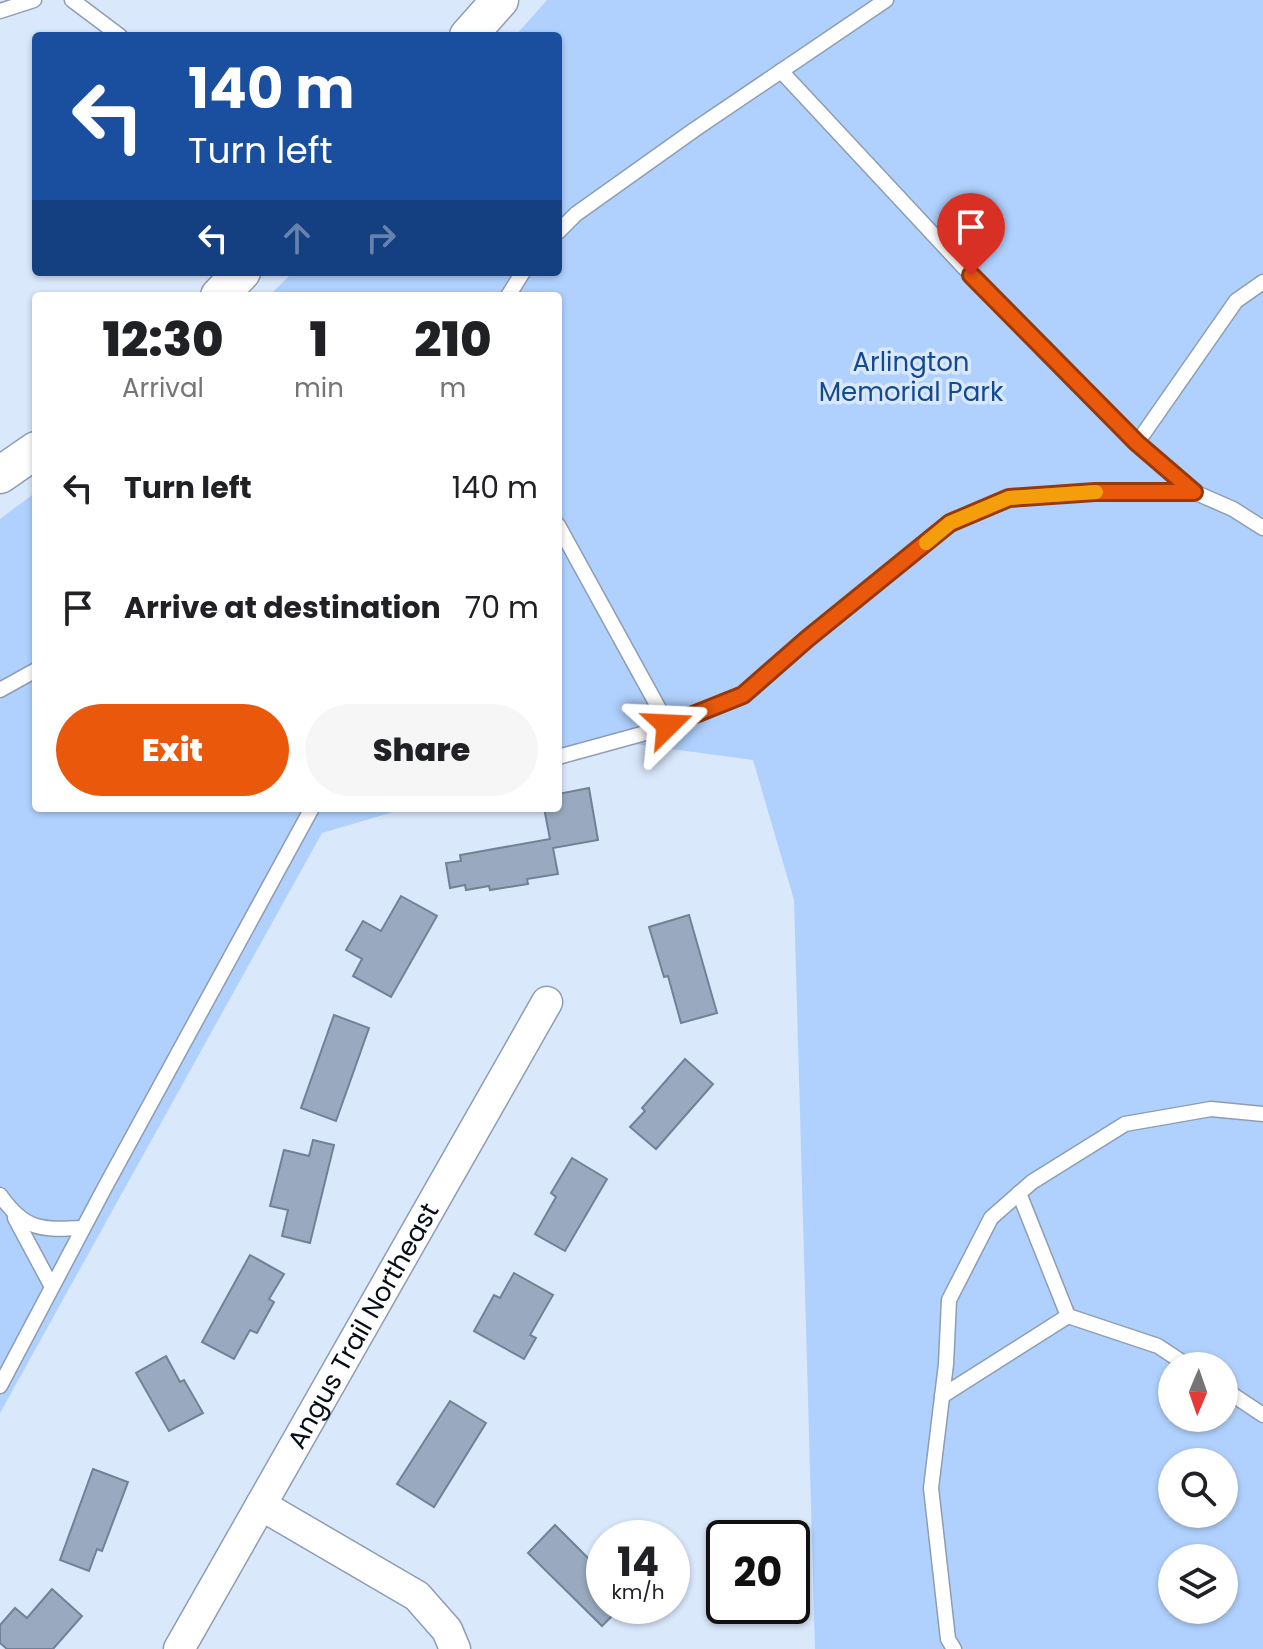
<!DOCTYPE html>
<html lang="en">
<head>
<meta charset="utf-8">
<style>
  :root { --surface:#fff; --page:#f6f6f6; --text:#202124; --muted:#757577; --accent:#ea580c }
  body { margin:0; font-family:Poppins,sans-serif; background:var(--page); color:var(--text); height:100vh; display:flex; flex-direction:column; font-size:30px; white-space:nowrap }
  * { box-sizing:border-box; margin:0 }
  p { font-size:26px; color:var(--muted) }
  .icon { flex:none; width:44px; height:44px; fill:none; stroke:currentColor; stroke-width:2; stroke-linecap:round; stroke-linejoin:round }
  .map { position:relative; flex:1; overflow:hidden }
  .drawer { position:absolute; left:32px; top:292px; width:530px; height:520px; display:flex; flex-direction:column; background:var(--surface); border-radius:8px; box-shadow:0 2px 6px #0004 }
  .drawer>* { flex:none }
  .top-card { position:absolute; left:32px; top:32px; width:530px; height:244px; border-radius:8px; box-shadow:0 2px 6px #0004; background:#1a4fa0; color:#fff; overflow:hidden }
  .needle { width:52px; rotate:182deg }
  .buttons { position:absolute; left:1158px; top:1352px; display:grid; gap:16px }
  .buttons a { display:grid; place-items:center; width:80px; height:80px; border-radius:50%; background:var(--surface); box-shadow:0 2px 6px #0004; font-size:40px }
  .speed { position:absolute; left:586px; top:1520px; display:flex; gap:16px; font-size:40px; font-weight:700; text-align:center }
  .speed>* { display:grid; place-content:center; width:104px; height:104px; border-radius:50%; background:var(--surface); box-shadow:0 2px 6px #0004; line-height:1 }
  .speed small { font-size:20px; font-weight:400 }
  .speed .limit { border:4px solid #111; border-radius:12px; background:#fff; color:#111 }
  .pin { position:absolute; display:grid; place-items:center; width:68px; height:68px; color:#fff; margin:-82px -34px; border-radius:50% 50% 50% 0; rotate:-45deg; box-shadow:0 0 8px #0007 }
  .pin .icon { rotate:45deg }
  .me { position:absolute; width:88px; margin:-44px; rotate:69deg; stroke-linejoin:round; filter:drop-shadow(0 0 6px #0008) }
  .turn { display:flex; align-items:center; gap:28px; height:168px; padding:0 24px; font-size:36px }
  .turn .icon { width:104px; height:104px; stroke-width:2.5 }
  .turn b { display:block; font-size:56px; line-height:68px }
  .lanes { display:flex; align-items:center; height:76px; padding:0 24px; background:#0003; justify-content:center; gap:40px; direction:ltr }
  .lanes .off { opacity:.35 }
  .eta { display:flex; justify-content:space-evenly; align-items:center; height:136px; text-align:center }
  .eta b { font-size:48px; font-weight:800; line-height:56px }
  .action { display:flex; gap:16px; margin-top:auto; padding:16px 24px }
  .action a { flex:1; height:92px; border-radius:48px; background:var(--accent); color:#fff; font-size:32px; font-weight:800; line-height:92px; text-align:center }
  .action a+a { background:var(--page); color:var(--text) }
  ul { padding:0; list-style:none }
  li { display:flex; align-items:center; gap:24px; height:120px; padding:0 24px }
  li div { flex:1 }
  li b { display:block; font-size:30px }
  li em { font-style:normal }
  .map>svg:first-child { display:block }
</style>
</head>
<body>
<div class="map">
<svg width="1263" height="1649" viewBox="0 0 1263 1649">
  <rect width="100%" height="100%" fill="#dae8fc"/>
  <!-- green -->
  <g fill="#b0d1fe" fill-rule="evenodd">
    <path d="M547 0H1263V1649H815L794 900 753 760 627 743 558 763V296H269L293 272H558V36H515ZM1172 1366H1224V1418H1172ZM1172 1462H1224V1514H1172ZM1172 1558H1224V1610H1172Z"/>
    <polygon points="36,492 36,808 407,808 322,833 0,1413 0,519"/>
  </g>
  <!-- building -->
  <g fill="#99aac0" stroke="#718197" stroke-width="2">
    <polygon points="589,788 598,840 553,848 558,874 527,879 528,884 490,890 489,886 466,890 465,885 450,888 446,863 461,861 460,855 550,839 544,808 558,808 558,794"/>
    <polygon points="401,896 437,916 391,997 353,976 362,959 346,950 363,921 381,931"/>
    <polygon points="689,915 717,1013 681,1023 668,976 664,977 649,927"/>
    <polygon points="334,1015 369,1028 336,1121 301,1108"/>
    <polygon points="685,1059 713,1084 656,1149 630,1127 645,1111 642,1108"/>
    <polygon points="313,1140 334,1145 310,1243 282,1236 288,1210 270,1206 284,1150 309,1156"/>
    <polygon points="572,1158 607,1179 565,1251 535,1234 556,1197 551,1193"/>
    <polygon points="250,1255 284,1274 269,1299 274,1302 257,1333 250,1330 234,1359 202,1342"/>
    <polygon points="514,1273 553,1295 530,1335 536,1338 524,1359 474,1331 494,1295 500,1298"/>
    <polygon points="166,1356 180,1382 184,1380 203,1413 169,1431 136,1373"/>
    <polygon points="450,1401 486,1423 434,1507 397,1484"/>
    <polygon points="93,1469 128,1482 102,1551 97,1549 89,1571 60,1560"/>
    <polygon points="555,1525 604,1574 604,1606 622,1606 602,1626 528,1553"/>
    <polygon points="52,1589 82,1616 53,1649 7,1649 0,1643 0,1625 15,1608 27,1618"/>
  </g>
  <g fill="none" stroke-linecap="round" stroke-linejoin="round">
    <defs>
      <g id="service">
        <polyline points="72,0 120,36"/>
        <polyline points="0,11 34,0"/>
        <polyline points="781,71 971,275 1137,443 1194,492 1233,509 1263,528"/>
        <polyline points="558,232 576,214 694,130 886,0"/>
        <polyline points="508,296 523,272"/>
        <polyline points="1137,443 1236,301 1263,282"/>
        <polyline points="558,525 668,725"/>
        <polyline points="0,690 36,670"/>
        <polyline points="558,757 649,732 743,695 807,639 950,523 1009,498 1095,492 1194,492"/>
        <polyline points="1019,1193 1068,1316"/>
        <path d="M0 1195C25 1231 42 1230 83 1228"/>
        <polyline points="15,1218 52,1287"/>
        <polyline points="0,1386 104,1189 312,808"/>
        <polyline points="1224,1389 1263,1415"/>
        <polyline points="942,1396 1068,1316 1158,1346 1188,1366"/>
        <polyline points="954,1649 948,1639 931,1488 946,1364 949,1300 991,1218 1032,1182 1125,1124 1211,1109 1263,1114"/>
      </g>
      <g id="minor">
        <polyline points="261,1505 417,1596 447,1630 455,1649"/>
        <path id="s1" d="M179 1649 547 1002"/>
      </g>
      <g id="tertiary">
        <polyline points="468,36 500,0"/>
        <polyline points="219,296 242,272"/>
        <polyline points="0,475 36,450"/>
      </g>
    </defs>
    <!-- service casing -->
    <use href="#service" stroke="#8d9db4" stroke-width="17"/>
    <!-- minor casing -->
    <use href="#minor" stroke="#8d9db4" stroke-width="33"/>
    <!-- tertiary casing -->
    <use href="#tertiary" stroke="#8d9db4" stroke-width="39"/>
    <!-- service -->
    <use href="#service" stroke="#fff" stroke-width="14"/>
    <!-- minor -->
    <use href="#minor" stroke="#fff" stroke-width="30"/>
    <!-- tertiary -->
    <use href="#tertiary" stroke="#fff" stroke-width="36"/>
  </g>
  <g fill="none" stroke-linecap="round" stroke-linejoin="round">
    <defs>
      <polyline id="route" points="668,725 743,695 807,639 950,523 1009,498 1095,492 1194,492 1137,443 971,275"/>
    </defs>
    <!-- route casing -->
    <use href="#route" stroke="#983908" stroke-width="20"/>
    <!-- route -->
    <use href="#route" stroke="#ea580c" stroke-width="14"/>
    <!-- slow -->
    <polyline stroke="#f59e0b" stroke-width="14" points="926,543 950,523 1009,498 1096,492"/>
  </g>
  <g text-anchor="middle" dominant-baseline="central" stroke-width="7" stroke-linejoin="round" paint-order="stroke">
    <!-- park labels -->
    <g font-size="26" fill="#144a8e" stroke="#dae8fc">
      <text x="911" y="362">Arlington<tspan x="911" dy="30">Memorial Park</tspan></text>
    </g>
    <!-- street labels -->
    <g font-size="26" fill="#080e16" stroke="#dae8fc">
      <text stroke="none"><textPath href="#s1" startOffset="372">Angus Trail Northeast</textPath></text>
    </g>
  </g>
</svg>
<div class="buttons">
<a><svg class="needle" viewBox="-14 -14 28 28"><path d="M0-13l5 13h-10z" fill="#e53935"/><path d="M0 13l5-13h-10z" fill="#757577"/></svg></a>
<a><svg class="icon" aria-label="search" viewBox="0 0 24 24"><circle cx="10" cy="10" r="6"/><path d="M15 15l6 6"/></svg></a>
<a><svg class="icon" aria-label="layers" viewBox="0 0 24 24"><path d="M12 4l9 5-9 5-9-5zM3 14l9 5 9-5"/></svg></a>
</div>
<div class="speed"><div>14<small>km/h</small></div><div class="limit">20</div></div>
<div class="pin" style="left:971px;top:275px;background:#d93025"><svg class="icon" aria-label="arrive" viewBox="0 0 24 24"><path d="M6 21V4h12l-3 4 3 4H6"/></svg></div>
<svg class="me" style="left:668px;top:725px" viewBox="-20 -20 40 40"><path d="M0-17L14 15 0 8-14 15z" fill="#ea580c" stroke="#fff" stroke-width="4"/></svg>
<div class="top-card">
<div class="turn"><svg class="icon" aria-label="left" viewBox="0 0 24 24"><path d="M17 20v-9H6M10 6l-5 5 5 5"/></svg><div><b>140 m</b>Turn left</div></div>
<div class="lanes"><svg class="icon" aria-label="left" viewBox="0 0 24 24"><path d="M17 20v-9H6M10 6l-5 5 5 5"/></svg><svg class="icon off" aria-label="ahead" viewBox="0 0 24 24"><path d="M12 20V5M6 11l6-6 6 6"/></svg><svg class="icon off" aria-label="right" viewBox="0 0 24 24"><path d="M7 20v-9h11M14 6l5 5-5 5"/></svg></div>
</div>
<section class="drawer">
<div class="eta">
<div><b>12:30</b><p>Arrival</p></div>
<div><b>1</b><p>min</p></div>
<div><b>210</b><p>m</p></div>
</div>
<ul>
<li><svg class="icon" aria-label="left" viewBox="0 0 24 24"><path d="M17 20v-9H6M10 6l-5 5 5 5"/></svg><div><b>Turn left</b></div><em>140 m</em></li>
<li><svg class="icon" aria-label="arrive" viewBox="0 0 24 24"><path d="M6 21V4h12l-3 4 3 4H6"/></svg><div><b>Arrive at destination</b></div><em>70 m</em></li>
</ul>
<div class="action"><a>Exit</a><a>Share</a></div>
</section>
</div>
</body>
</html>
